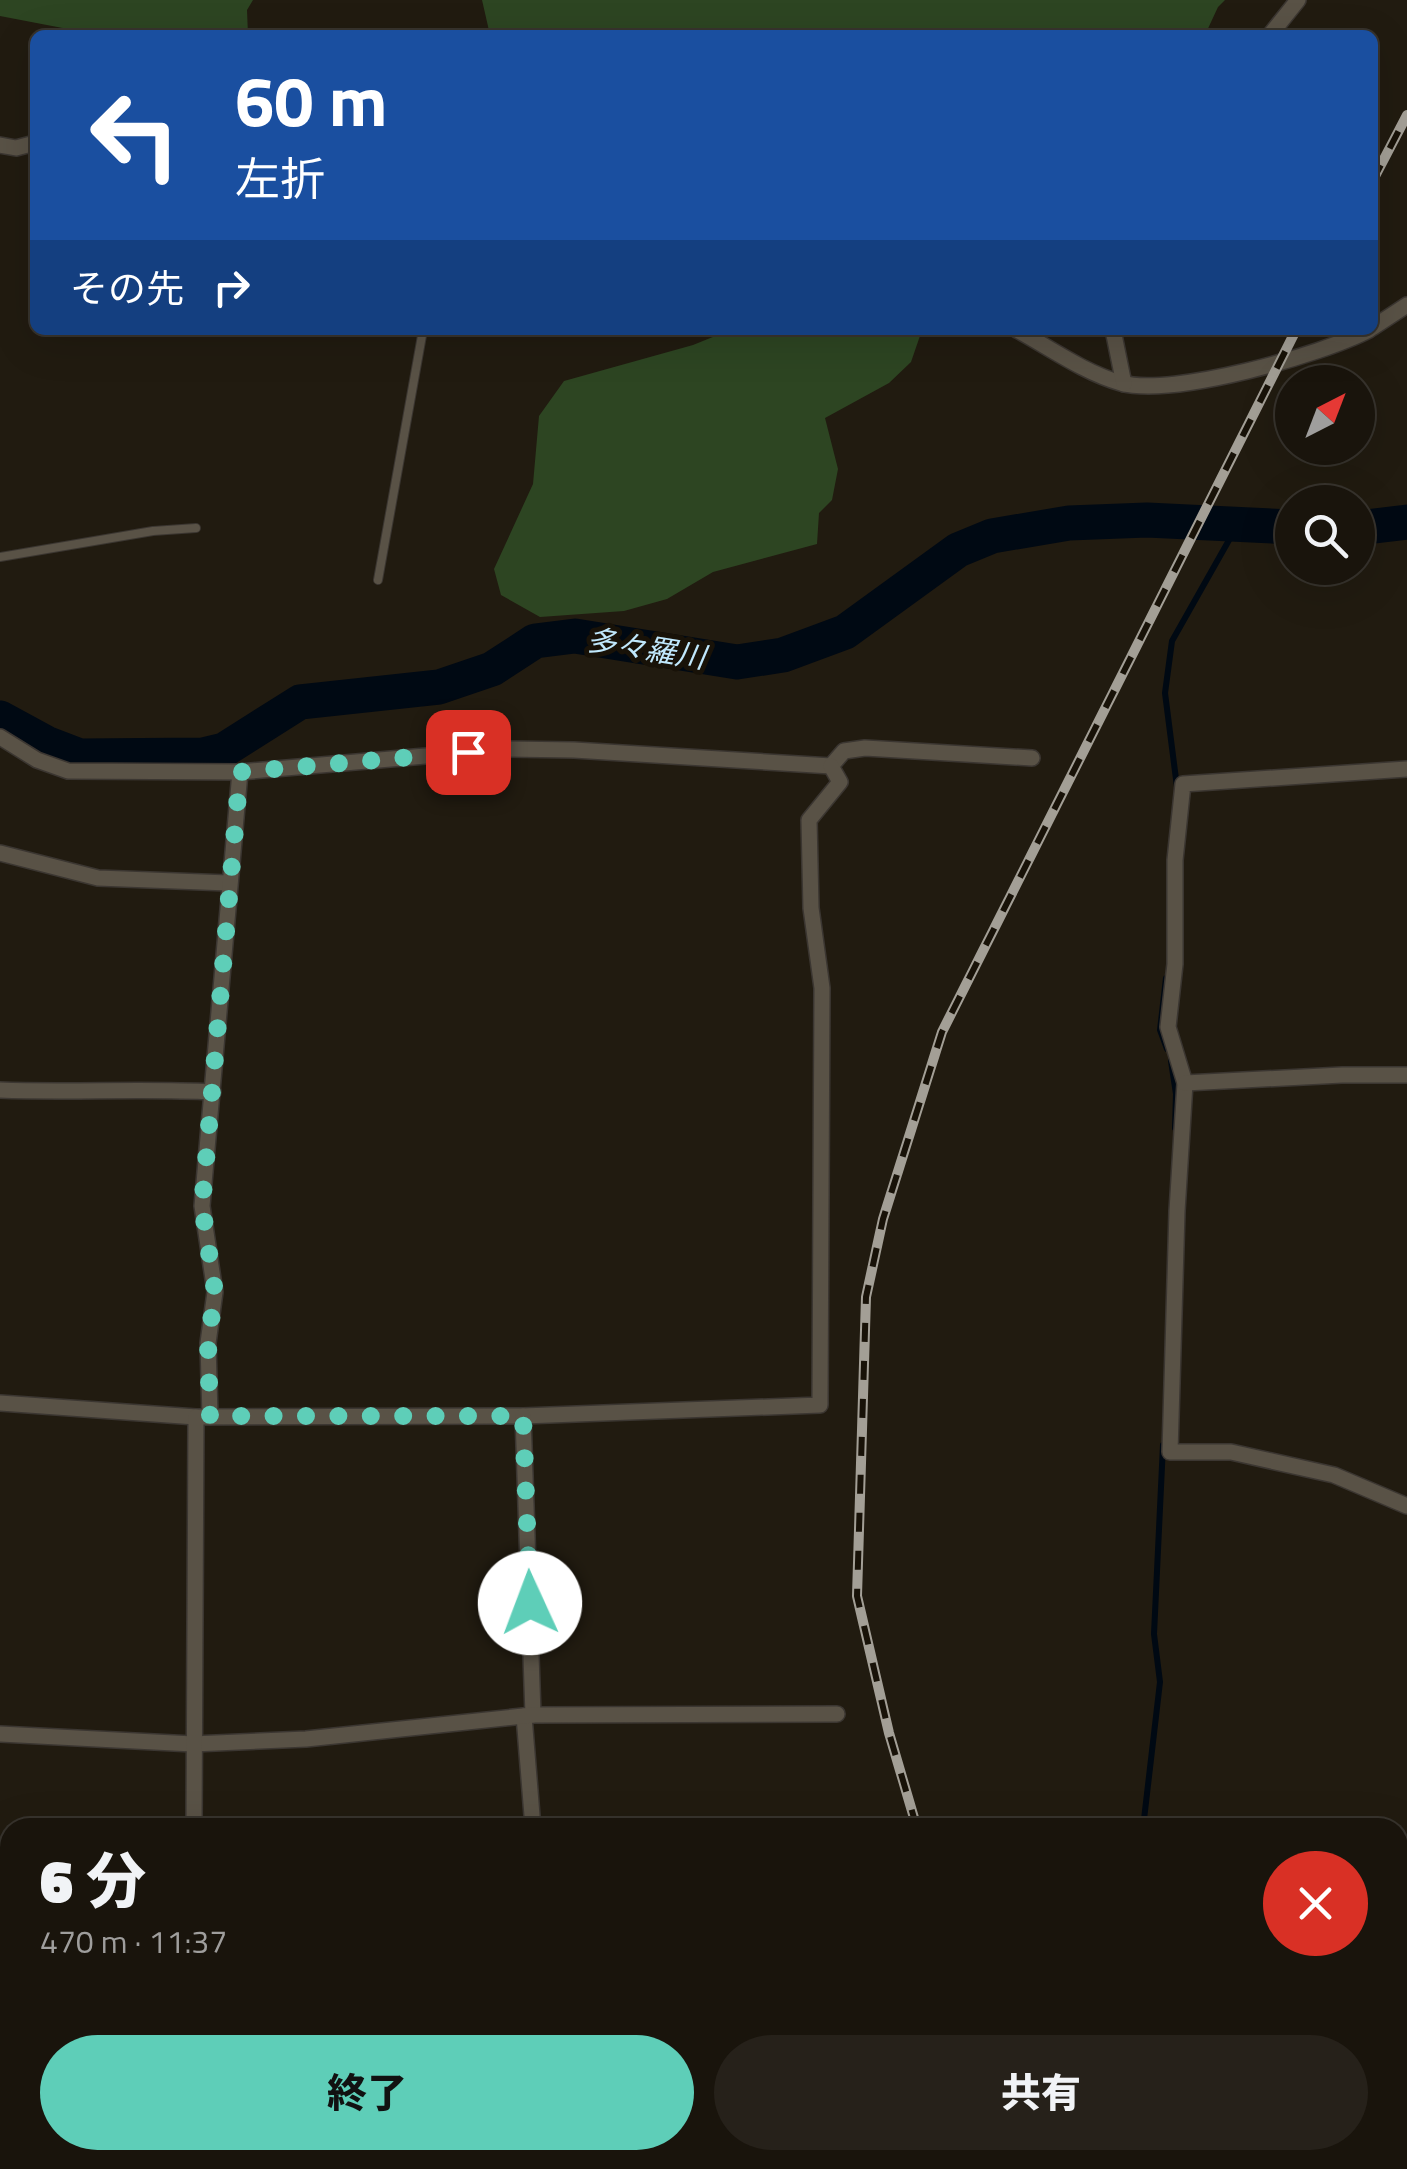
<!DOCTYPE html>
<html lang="ja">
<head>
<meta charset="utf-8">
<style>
  :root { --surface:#19140c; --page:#26211a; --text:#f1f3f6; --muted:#9f9e9d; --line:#37332d; --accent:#5eceb8 }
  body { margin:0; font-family:"Titillium Web","Noto Sans JP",sans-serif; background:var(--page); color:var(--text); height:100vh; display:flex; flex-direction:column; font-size:38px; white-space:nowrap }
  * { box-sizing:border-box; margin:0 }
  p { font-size:32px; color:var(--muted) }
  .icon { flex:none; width:55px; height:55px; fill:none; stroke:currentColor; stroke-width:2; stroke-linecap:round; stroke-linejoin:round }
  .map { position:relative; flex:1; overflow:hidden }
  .sheet { position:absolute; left:0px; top:1818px; width:1408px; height:352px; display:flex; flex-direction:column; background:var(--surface); border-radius:30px 30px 0 0; box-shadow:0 10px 40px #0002,0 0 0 2px var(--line) }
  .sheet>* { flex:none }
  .top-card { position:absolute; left:30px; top:30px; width:1348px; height:305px; border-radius:15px; box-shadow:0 10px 40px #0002,0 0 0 2px var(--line); background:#1a4fa0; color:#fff; overflow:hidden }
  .needle { width:65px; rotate:42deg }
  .buttons { position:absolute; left:1275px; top:365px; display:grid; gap:20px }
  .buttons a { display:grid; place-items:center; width:100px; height:100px; border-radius:50%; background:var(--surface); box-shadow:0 10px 40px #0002,0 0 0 2px var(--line); font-size:50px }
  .pin { position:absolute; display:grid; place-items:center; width:85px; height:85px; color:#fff; margin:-42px; border-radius:20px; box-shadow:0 5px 15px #0006 }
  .me { position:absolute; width:110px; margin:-55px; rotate:358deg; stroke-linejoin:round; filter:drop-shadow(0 0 8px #0008) }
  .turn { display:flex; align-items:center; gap:35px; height:210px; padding:0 40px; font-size:45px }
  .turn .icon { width:130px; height:130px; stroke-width:2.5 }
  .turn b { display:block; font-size:70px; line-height:85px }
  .then { display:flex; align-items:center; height:95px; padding:0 40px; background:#0003; gap:20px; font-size:38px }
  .round { display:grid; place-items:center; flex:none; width:105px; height:105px; border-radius:52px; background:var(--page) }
  .overview { display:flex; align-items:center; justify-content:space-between; height:170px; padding:0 40px }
  h1 { font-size:60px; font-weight:800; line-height:75px }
  .button { display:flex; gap:20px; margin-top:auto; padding:20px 40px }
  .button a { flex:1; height:115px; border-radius:60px; background:var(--accent); color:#111; font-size:40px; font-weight:800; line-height:115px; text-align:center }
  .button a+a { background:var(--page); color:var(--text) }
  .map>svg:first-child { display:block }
</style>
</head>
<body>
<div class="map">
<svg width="1407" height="2169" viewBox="0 0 1407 2169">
  <rect width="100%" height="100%" fill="#211b10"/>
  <!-- green -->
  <g fill="#2d4522">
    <polygon points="0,0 253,0 247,10 248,35 99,35 0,16"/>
    <polygon points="482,0 1225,0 1218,7 1205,35 490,35"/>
    <polygon points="730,330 922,330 911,362 889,383 825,418 838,469 832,500 819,513 817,544 713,572 667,599 624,611 540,617 501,595 494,569 533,484 539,416 564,381 693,345"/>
  </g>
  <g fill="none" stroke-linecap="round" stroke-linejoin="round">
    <!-- stream -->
    <g stroke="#000913" stroke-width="6">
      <polyline points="1177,787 1165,693 1172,641 1237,526"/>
      <polyline points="1166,978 1160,1030 1167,1049"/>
      <polyline points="1171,1061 1176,1094 1175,1128"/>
      <polyline points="1143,1828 1160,1682 1154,1634 1163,1445"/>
    </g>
    <!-- river -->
    <g stroke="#000913" stroke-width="35">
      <polyline points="1358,528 1407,522"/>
      <polyline points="0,718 46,743 80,756 203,755 224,750 300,702 439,687 492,669 535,641 575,636 737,662 783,655 845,632 958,550 992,536 1069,523 1147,520 1292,527"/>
    </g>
    <defs>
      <g id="service">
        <polyline points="0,557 153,531 196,528"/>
        <polyline points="378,580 423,330"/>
        <polyline points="1398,1872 1407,1863"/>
      </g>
      <g id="minor">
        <polyline points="1270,35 1298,0"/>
        <polyline points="0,145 16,148 35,143"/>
        <polyline points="1372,328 1407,305"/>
        <path d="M1017 330C1050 348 1085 373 1121 383 1173 397 1321 355 1369 330"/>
        <polyline points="1113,330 1124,384"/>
        <polyline points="0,737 37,760 68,771 240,772 507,749 574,750 831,766 844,751 865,748 1032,758"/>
        <polyline points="1407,769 1183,784 1175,860 1175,964 1168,1027 1185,1083 1177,1211 1170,1452 1231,1452 1334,1475 1407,1506"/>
        <polyline points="0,853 98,878 228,883"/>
        <polyline points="1185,1083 1342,1075 1407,1075"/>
        <path d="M0 1090C71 1093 142 1088 213 1092"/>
        <polyline points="0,1403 196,1417 523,1416 820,1405 822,988 811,908 809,820 840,782 831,766"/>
        <polyline points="523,1416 533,1715"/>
        <polyline points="210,1417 208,1343 215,1292 202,1206 240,772"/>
        <polyline points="524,1716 533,1828"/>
        <polyline points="0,1734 193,1744 306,1739 533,1715 837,1714"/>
        <polyline points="194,1828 196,1417"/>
        <polyline points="0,2053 10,2054"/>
        <polyline points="521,2169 522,2160"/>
        <polyline points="694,2169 705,2160"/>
      </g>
      <polyline id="tertiary" points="1398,2015 1407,2003"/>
      <g id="secondary">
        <polyline points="1398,2090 1407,2090"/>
        <polyline points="1130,2169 1149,2160"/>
      </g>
    </defs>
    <!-- service casing -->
    <use href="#service" stroke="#3b3631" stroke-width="10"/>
    <!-- minor casing -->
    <use href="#minor" stroke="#3b3631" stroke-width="18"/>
    <!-- tertiary casing -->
    <use href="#tertiary" stroke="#3b3631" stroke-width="22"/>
    <!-- secondary casing -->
    <use href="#secondary" stroke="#3b3631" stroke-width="25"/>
    <!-- service -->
    <use href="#service" stroke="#595246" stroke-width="8"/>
    <!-- minor -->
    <use href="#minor" stroke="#595246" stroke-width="15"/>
    <!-- tertiary -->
    <use href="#tertiary" stroke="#595246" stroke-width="20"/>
    <!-- secondary -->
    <use href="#secondary" stroke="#595246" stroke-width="22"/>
    <defs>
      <g id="rail">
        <polyline points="1372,182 1407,115"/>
        <polyline points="917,1828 889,1733 857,1596 866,1297 883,1219 942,1032 1296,330"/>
        <polyline points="1064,2160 1068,2169"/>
      </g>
    </defs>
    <!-- rail casing -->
    <use href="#rail" stroke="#a39f96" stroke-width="10"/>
    <!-- rail -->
    <use href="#rail" stroke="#181208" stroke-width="6" stroke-dasharray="19" stroke-linecap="butt"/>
  </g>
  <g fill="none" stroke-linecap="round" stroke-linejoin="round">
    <!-- route -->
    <polyline stroke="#5eceb8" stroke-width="18" stroke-dasharray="0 32.4" points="468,752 240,772 202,1206 215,1292 208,1343 210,1416 523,1416 530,1603"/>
  </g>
  <g text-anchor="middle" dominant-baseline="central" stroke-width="10" stroke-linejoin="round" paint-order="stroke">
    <!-- water labels -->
    <g font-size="30" font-style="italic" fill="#c0e8fc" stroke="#181208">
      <text transform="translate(646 648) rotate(9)">多々羅川</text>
    </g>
  </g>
</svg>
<div class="buttons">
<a><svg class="needle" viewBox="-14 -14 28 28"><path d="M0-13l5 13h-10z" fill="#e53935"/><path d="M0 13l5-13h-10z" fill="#9f9e9d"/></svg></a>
<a><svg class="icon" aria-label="search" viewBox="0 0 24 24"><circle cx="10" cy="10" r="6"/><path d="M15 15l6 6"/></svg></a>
</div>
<div class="pin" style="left:468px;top:752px;background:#d93025"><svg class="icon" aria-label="arrive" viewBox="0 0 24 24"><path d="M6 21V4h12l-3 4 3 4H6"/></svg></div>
<svg class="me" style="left:530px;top:1603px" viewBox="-20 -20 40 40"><circle r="19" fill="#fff"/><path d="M0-13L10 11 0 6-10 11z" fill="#5eceb8"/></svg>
<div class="top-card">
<div class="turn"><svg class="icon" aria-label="left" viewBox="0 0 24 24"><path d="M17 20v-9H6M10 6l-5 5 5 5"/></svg><div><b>60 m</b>左折</div></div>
<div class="then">その先<svg class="icon" aria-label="right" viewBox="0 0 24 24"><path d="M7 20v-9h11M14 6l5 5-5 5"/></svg></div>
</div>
<section class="sheet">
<div class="overview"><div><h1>6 分</h1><p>470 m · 11:37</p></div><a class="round" style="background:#d93025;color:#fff"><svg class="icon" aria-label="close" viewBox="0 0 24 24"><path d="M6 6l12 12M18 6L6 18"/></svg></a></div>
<div class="button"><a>終了</a><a>共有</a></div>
</section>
</div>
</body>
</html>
